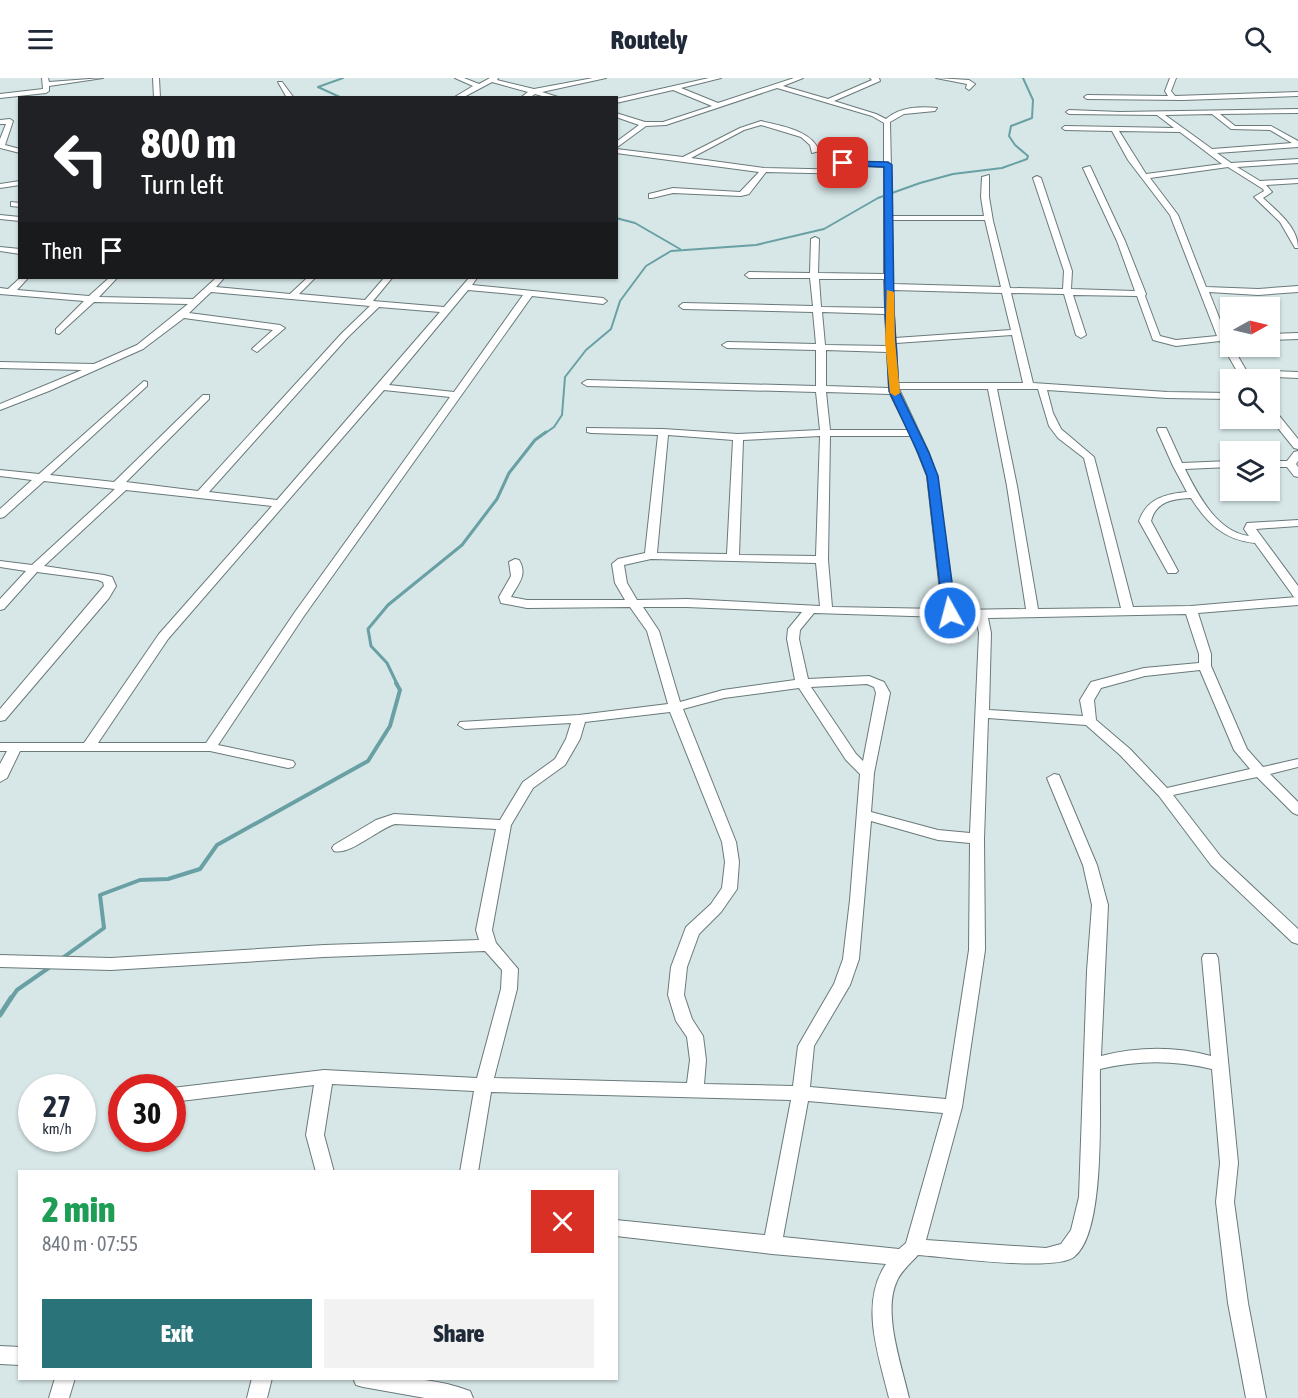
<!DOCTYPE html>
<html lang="en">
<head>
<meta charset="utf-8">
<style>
  :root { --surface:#fff; --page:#f2f2f3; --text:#1f2937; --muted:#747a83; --accent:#297379 }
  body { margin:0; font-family:"Asap Condensed",sans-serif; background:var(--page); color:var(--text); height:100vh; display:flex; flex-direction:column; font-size:22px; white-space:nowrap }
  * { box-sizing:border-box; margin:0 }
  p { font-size:20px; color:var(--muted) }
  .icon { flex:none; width:33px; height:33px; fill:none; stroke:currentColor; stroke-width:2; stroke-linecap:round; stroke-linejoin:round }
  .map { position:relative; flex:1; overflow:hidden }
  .panel { position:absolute; left:18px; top:1092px; width:600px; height:210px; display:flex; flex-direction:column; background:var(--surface); border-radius:0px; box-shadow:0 2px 4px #0004 }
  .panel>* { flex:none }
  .top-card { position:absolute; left:18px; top:18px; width:600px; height:183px; border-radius:0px; box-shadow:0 2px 4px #0004; background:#202124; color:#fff; overflow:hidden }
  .needle { width:39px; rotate:82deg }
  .fabs { position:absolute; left:1220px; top:219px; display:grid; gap:12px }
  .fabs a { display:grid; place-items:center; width:60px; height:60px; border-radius:0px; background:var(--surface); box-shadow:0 2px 4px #0004; font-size:30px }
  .speed { position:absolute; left:18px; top:996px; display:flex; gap:12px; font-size:30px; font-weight:700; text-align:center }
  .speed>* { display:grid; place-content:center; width:78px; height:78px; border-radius:50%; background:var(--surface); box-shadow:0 2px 4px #0004; line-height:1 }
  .speed small { font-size:15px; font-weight:400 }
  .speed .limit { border:9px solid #d22; background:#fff; color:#111 }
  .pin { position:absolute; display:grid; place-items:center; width:51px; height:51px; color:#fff; margin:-26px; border-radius:12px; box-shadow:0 3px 9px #0006 }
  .me { position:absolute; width:66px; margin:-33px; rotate:353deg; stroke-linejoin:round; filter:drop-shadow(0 0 4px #0008) }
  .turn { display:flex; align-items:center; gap:21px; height:126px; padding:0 24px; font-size:27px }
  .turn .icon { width:78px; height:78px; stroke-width:2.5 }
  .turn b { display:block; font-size:42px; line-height:51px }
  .then { display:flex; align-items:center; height:57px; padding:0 24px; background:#0003; gap:12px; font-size:22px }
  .round { display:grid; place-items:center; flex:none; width:63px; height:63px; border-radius:0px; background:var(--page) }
  .summary { display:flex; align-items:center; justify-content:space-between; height:102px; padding:0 24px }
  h1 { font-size:36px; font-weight:800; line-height:45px; color:#1e9e55 }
  .primary-button { display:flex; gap:12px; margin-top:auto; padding:12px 24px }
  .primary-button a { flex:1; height:69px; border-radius:0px; background:var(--accent); color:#fff; font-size:24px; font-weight:800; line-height:69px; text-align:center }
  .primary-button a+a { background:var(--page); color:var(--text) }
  header { display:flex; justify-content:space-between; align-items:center; height:78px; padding:0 24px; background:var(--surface); font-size:27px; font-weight:800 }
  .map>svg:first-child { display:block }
</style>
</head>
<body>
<header><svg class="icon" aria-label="menu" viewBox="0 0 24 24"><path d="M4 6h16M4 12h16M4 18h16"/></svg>Routely<svg class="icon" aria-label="search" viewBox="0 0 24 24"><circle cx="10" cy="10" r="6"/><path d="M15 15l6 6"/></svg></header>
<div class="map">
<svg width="1298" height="1320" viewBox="0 0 1298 1320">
  <rect width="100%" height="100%" fill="#d7e7e8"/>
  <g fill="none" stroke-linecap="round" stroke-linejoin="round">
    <!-- stream-far3 -->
    <g stroke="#68a0a4" stroke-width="2">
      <polyline points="342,20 318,9 343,0"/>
      <polyline points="616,140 635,145 680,171"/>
      <polyline points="544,356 554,349 562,337 565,299 586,272 611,251 620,223 646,188 671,173 756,167 824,151 878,120 920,105 953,96 1002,90 1027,81 1028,78 1015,67 1009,58 1011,48 1032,40 1033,22 1023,0"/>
    </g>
    <!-- stream-far2 -->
    <polyline stroke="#68a0a4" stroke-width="3" points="397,606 387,585 371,568 368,551 388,527 462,467 497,421 509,395 535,362 546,354"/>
    <!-- stream-far1 -->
    <g stroke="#68a0a4" stroke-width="4">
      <polyline points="61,881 104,850 100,817 140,802 168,801 200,791 217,767 368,683 390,648 400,612 396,605"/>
      <polyline points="10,922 17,912 50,889"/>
    </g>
    <!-- stream -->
    <polyline stroke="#68a0a4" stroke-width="5" points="0,937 11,920"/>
    <defs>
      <g id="minor">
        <polygon points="42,0 48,0 49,4 103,0 49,8 49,13 46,15 0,20 0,16 43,11"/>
        <polygon points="153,0 159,0 160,20 154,20"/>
        <polygon points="455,0 464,0 479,6 490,0 498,0 497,2 534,11 593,0 606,0 542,14 561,20 549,20 535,16 529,20 520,20 528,14 492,4 462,20 453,20 473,8"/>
        <path d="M709 0H721L681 10 718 25 794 0H803L783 8 828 21 872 2 870 0H879L880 3 834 23 876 36 886 41C899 29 921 28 937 30L935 33 904 36 890 44 892 138H984L981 119 982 99 989 97V119L993 143 1010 210 1063 211 1064 193 1033 100 1037 98 1041 100 1072 193 1071 211 1135 213 1117 163 1083 90 1090 88 1125 163 1146 216 1145 218 1160 258 1176 262 1217 258 1170 137 1128 82 1112 53 1065 52 1062 50 1065 48 1174 50 1157 37 1069 36 1066 34 1069 32 1120 34 1298 31V35L1220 36 1235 48H1271L1298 63V69L1217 75 1231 85 1298 81V85L1237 89 1260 103 1298 101V105L1266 107 1272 114 1263 120C1278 134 1298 149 1298 170H1295L1280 144 1254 119 1264 113 1263 111 1228 89 1150 100 1178 137 1206 209 1258 211 1298 208V214L1258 217 1209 214 1226 257 1230 256V268H1232L1246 292 1298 294V300L1250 298 1252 302H1242L1220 263 1176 268 1153 262 1137 218 1073 217 1086 257 1081 260 1076 257 1064 216 1011 215 1033 305 1167 314 1230 315V321L1167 320 1047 312 1053 335 1061 351 1094 379 1133 529 1191 528 1297 519H1294L1255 465C1224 462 1207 445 1191 420 1173 421 1156 423 1151 443L1178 493 1176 495H1168L1139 443C1147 420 1166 416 1187 414L1173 388 1157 352 1158 350H1166L1167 352 1182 385 1230 383V389L1185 391C1198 417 1217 454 1249 458L1244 451 1247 445 1298 442V448L1256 451 1298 508V527L1198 535 1211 576V588L1247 671 1263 689 1298 681V689L1270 696 1298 724V737L1293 735 1257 699 1173 717 1221 779 1298 851V866L1292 864 1211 787 1159 718 1120 677 1086 647 988 640 984 761 985 872 962 1029 926 1162 1046 1170 1061 1166 1071 1152 1079 1119 1087 893 1092 827 1083 787 1047 700 1054 696 1059 697 1097 787 1108 827 1101 978C1137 969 1175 968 1211 978L1202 880 1204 876H1216L1218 880 1238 1085 1234 1124 1248 1225 1266 1320H1246L1228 1225 1216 1124 1220 1085 1212 991C1175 982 1137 982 1100 991 1099 1031 1106 1155 1074 1179 1054 1194 947 1179 918 1177 911 1185 901 1193 897 1203 882 1234 902 1288 909 1320H889C879 1278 859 1226 886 1186L772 1176 616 1158V1142L765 1157 791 1022 491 1014 478 1094H460L474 1013 332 1006 324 1057 334 1094H316L306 1057 314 1007 172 1024V1010L324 992 477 1000 501 911 502 892 485 873 324 879 111 892 0 889V877L111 880 324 867 479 862 476 852 496 751 395 746C378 751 349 778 334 773L332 770 334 767 376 742 394 736 500 742 523 704 555 681 566 661 571 645 465 651 458 647 460 644 579 637 668 626 647 553 630 529 527 530 501 525 499 519 511 498 509 484 515 481 519 482C528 497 518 506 511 519L527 522H625L615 505 612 486 618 481 645 475 658 357 591 355 587 354V350L663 351 738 356 820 352 816 314 587 308 582 305 587 302 816 308V272L727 270 722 267 727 264 816 266 813 234 683 231 679 228 683 225 813 228 810 200H749L745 197 749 194 810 195 811 161 815 159 819 161 818 195 884 196V89L839 87 835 85 839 83 884 85V45L872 38 777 10 666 47 646 48 616 70V64L639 47 616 39V35L645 44H663L712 28 673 12 616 25V21ZM1212 36 1231 51 1270 52 1292 65 1212 71 1165 37ZM1119 53 1180 54 1222 86 1146 96ZM892 142H985L1001 209 893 206ZM819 201H884L885 230 821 229ZM893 212 1002 215 1011 252 895 260ZM822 234 885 236 887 268 825 267ZM1012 257 1023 305H898L896 265ZM826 272 887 274 889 310 826 308ZM899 311H988L1007 408 1026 531 955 532 937 398 929 375ZM997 311H1038L1049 348 1058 360 1084 380 1121 530 1038 531 1017 408ZM826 314 890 316 908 352H830ZM668 357 733 362 727 476 657 475ZM820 358 816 478 739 477 743 362ZM830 358H911L927 398 942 531 832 529 828 482ZM651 481 816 485 820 528 687 521 637 522 627 505 624 487ZM643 529H687L802 534 788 551 787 561 795 602 723 612 680 624 659 553ZM814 535 976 540 979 555 970 755 938 752 871 734 874 695 890 615 884 604 869 598 808 601 799 561 800 552ZM1186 536 1199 576V585L1144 590 1091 604 1080 622 1083 638 989 632 991 555 988 540ZM1200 592 1234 672 1250 691 1167 710 1130 671 1096 642 1094 622 1101 610 1145 598ZM867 606 874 609 876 615 863 683 856 676 811 609ZM799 610 846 682 860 696 850 822 843 881 834 906 798 968 793 1008 704 1006 706 982 703 958 692 941 684 917 687 889 699 856 721 834 737 811 739 784 736 764 683 631 724 620ZM670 634 722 764 725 784 722 810 711 826 686 849 671 889 668 917 676 943 687 959 690 982 687 1005 494 1000 517 911 518 891 496 865 492 852 511 747 533 710 565 687 580 661 585 644ZM871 743 938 762 970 765 969 872 946 1021 810 1009 814 968 850 907 859 881ZM808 1023 943 1035 906 1165 899 1171 783 1159Z"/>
        <polygon points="936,0 969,2 975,6 969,12 966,10 967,6"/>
        <polygon points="1170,0 1176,0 1171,13 1175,18 1298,14 1298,18 1183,22 1087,21 1084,19 1087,17 1168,18 1165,13"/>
        <polygon points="278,4 282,4 294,20 287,20"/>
        <polygon points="10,41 13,43 5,67 20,71 20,75 0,70 0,61 6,46 0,46 0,42"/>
        <path d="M761 43C780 48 812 52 819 73L812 75 810 67 801 59 761 47 744 52 691 80 764 90 852 92 856 94 852 96 766 94 749 116 741 118 673 115 652 120H649V116L673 110 740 114 759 94 616 75V71L683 79 740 50Z"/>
        <polygon points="20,103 20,107 0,110 0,106"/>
        <polygon points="11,124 20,125 20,129 11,128"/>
        <polygon points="0,137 20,139 20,143 0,141"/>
        <polygon points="0,169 20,171 20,176 0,173"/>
        <path d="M20 200H28L17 212 89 218 109 200H117L99 219 193 221 216 200H224L216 209 290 216 307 200H315L299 216 365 222 384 200H392L373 223 444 229 469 200H477L472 207 603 220 607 223 603 226 532 218 304 538 218 667 293 683 295 686 293 689 288 690 210 673H20L7 700 0 704V686L7 673H0V665H84L159 556 272 428 126 412 44 488 104 497 112 499 116 508 109 520 5 642 0 643V631L104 508 103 504 98 502 37 494 4 531 0 532V521L26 493 0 489V483L32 487 115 411 44 403 4 439 0 440V431L32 402 0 398V392L39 396 144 303 147 304V308L50 397 114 404 203 317H209V321L126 404 198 413 342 255 370 228 211 214 189 235 280 247 285 250 257 274 252 271 254 269 273 252 184 240 143 271 49 313 0 332V326L82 292 0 290V284L94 286 137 267 188 226 94 224 59 256 56 255V251L84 223 0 216V210L8 211ZM468 212 523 217 454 314 389 307ZM379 229 440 234 277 422 209 414 348 259ZM384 312 450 319 295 534 206 665H98L168 561Z"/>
        <polygon points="1298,255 1298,261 1269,262 1269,256"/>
        <polygon points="1269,329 1273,330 1298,361 1298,371 1294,370 1269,339"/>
        <polygon points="1298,373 1298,383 1296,386 1298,389 1298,399 1294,398 1287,389 1269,389 1269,383 1287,383 1294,374"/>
        <polygon points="0,1268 20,1269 20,1287 0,1286"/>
        <polygon points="55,1300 75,1300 69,1320 49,1320"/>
        <polygon points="252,1300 272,1300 267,1320 247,1320"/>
        <path d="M353 1300C393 1300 432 1298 470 1313L473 1320H425L363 1309 356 1307Z"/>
      </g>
    </defs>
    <!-- minor casing -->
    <use href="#minor" stroke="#6a797a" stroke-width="2"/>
    <!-- minor -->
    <use href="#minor" fill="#fff" fill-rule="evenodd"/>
  </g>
  <!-- route -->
  <polygon fill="#1a73e8" stroke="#114b97" stroke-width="1.5" points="843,83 888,84 892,87 894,233 899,313 929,375 938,398 956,535 950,539 943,535 927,398 918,375 889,313 885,233 884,89 840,87"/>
  <!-- slow -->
  <polygon fill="#f59e0b" points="887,212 894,214 895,263 900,315 895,318 890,315 885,263"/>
</svg>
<div class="fabs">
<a><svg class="needle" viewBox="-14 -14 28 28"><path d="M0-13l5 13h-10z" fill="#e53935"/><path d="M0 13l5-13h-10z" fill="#747a83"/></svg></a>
<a><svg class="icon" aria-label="search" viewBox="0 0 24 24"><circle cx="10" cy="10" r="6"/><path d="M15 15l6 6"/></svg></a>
<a><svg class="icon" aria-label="layers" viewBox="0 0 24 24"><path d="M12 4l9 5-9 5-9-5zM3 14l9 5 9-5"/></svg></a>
</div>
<div class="speed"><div>27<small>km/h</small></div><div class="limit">30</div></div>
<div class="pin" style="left:843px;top:85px;background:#d93025"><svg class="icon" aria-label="arrive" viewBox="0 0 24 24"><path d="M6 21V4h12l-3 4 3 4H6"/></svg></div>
<svg class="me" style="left:950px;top:535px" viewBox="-20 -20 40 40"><circle r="17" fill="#1a73e8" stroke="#fff" stroke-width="3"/><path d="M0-11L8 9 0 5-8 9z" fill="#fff"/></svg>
<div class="top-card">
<div class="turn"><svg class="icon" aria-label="left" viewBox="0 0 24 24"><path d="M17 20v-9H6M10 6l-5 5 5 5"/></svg><div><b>800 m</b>Turn left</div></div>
<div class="then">Then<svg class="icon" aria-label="arrive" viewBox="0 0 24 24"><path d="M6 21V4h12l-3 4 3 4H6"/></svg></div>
</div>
<section class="panel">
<div class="summary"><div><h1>2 min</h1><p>840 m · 07:55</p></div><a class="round" style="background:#d93025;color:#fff"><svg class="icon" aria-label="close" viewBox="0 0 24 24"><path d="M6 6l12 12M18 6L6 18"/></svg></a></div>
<div class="primary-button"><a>Exit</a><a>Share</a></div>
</section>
</div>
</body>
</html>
